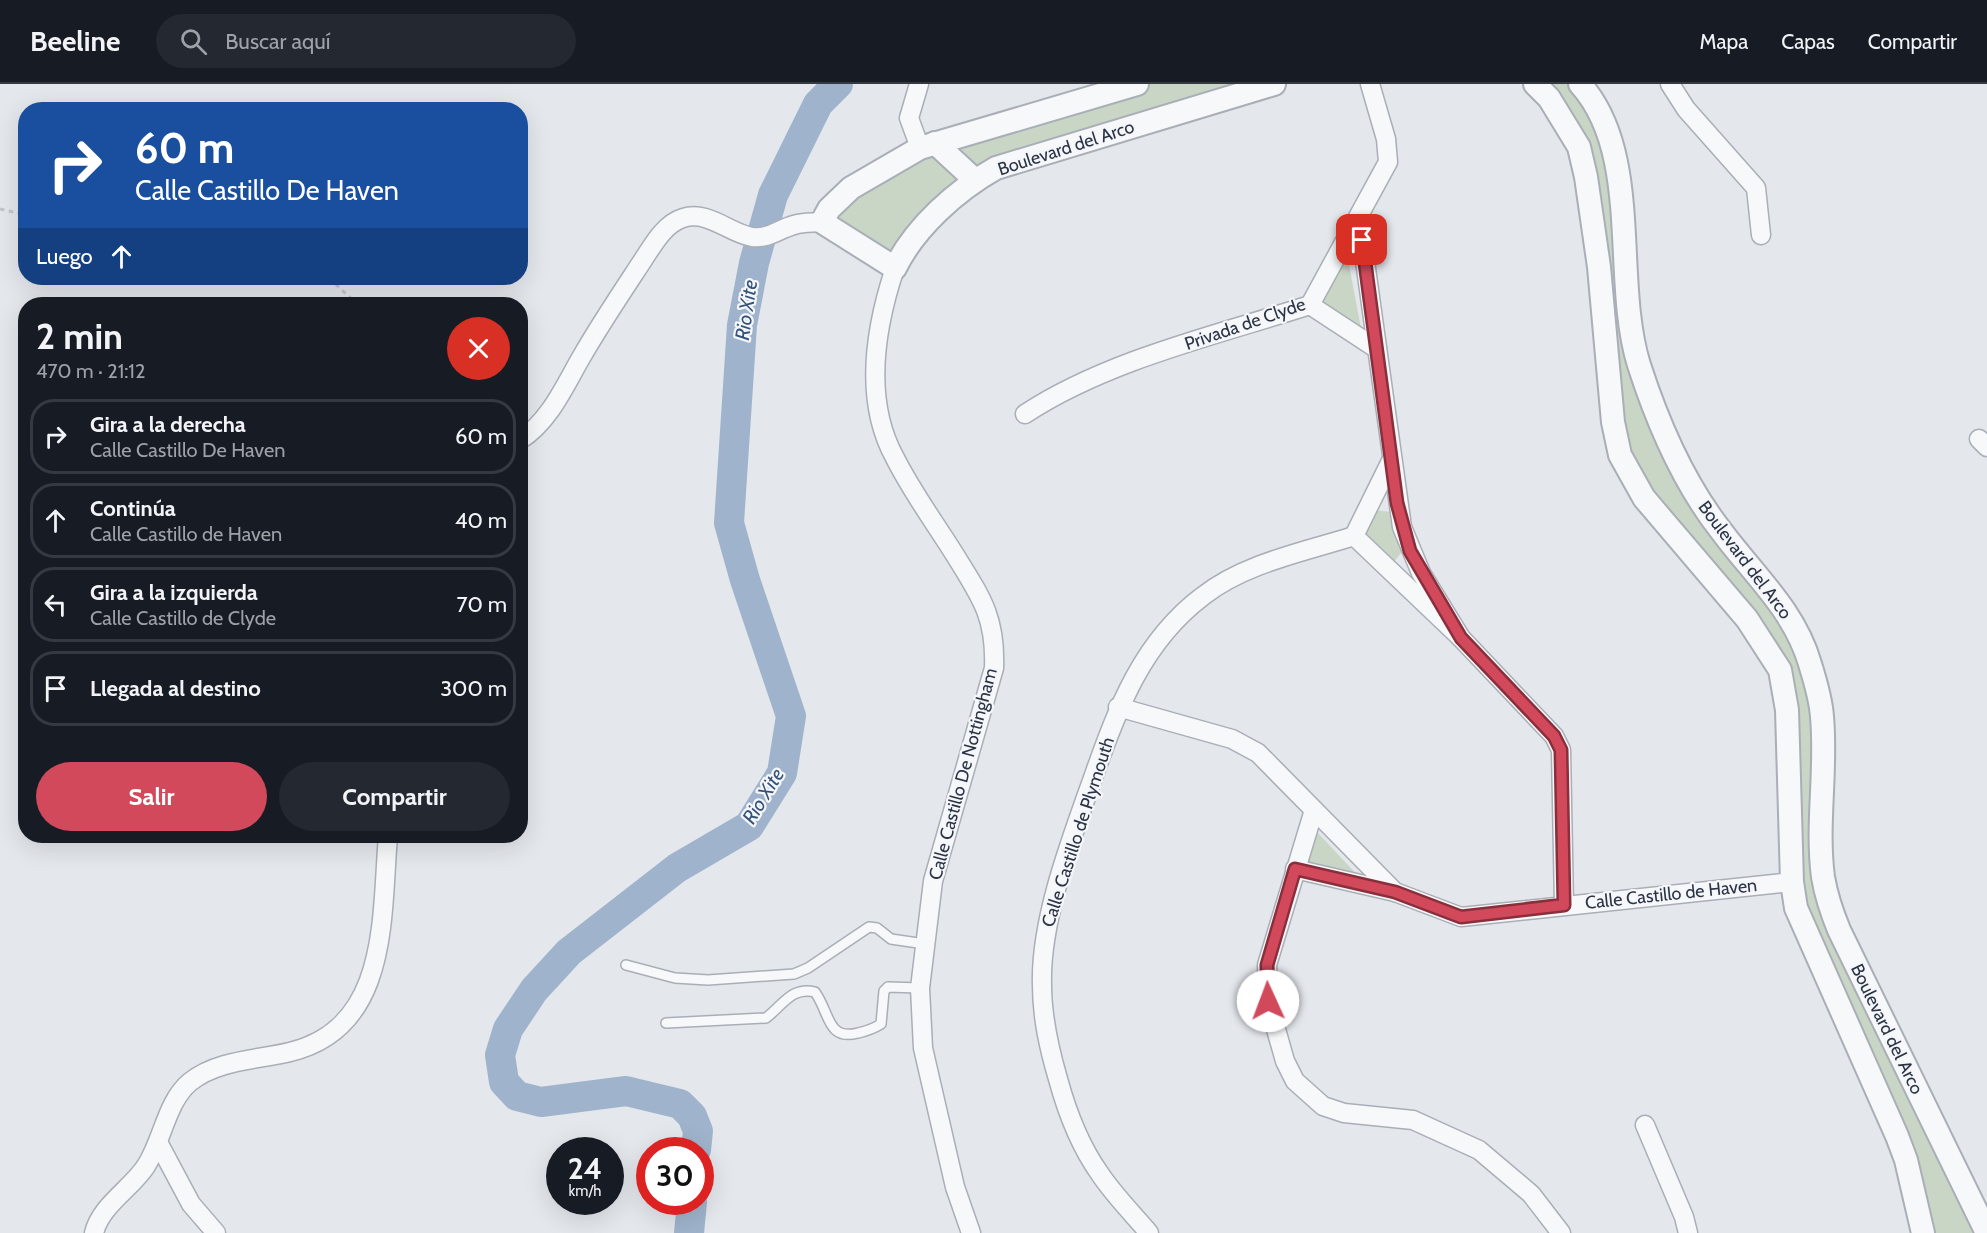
<!DOCTYPE html>
<html lang="es">
<head>
<meta charset="utf-8">
<style>
  :root { --surface:#171b24; --page:#242831; --text:#f1f3f6; --muted:#9ea1a6; --line:#363941; --accent:#d1495b }
  body { margin:0; font-family:Cabin,sans-serif; background:var(--page); color:var(--text); height:100vh; display:flex; flex-direction:column; font-size:22px; white-space:nowrap }
  * { box-sizing:border-box; margin:0 }
  p { font-size:20px; color:var(--muted) }
  .icon { flex:none; width:33px; height:33px; fill:none; stroke:currentColor; stroke-width:2; stroke-linecap:round; stroke-linejoin:round }
  .map { position:relative; flex:1; overflow:hidden }
  .sheet { position:absolute; left:18px; top:213px; width:510px; height:546px; display:flex; flex-direction:column; background:var(--surface); border-radius:24px; box-shadow:0 6px 24px #0002 }
  .sheet>* { flex:none }
  .guide { position:absolute; left:18px; top:18px; width:510px; height:183px; border-radius:24px; box-shadow:0 6px 24px #0002; background:#1a4fa0; color:#fff; overflow:hidden }
  .speed { position:absolute; left:546px; top:1053px; display:flex; gap:12px; font-size:30px; font-weight:700; text-align:center }
  .speed>* { display:grid; place-content:center; width:78px; height:78px; border-radius:50%; background:var(--surface); box-shadow:0 6px 24px #0002; line-height:1 }
  .speed small { font-size:15px; font-weight:400 }
  .speed .limit { border:9px solid #d22; background:#fff; color:#111 }
  .pin { position:absolute; display:grid; place-items:center; width:51px; height:51px; color:#fff; margin:-26px; border-radius:12px; box-shadow:0 3px 9px #0006 }
  .me { position:absolute; width:66px; margin:-33px; rotate:358deg; stroke-linejoin:round; filter:drop-shadow(0 0 4px #0008) }
  .turn { display:flex; align-items:center; gap:21px; height:126px; padding:0 18px; font-size:27px }
  .turn .icon { width:78px; height:78px; stroke-width:2.5 }
  .turn b { display:block; font-size:42px; line-height:51px }
  .then { display:flex; align-items:center; height:57px; padding:0 18px; background:#0003; gap:12px; font-size:22px }
  .round { display:grid; place-items:center; flex:none; width:63px; height:63px; border-radius:32px; background:var(--page) }
  .overview { display:flex; align-items:center; justify-content:space-between; height:102px; padding:0 18px }
  h1 { font-size:36px; font-weight:700; line-height:45px }
  .primary-button { display:flex; gap:12px; margin-top:auto; padding:12px 18px }
  .primary-button a { flex:1; height:69px; border-radius:36px; background:var(--accent); color:#fff; font-size:24px; font-weight:700; line-height:69px; text-align:center }
  .primary-button a+a { background:var(--page); color:var(--text) }
  ul { padding:0; list-style:none }
  li { display:flex; align-items:center; gap:18px; height:75px; margin:0 12px 9px; padding:0 6px; border:3px solid var(--line); border-radius:24px }
  li div { flex:1 }
  li b { display:block; font-size:22px }
  li em { font-style:normal }
  header { display:flex; align-items:center; gap:36px; box-sizing:border-box; height:84px; padding:0 30px; background:var(--surface); border-bottom:2px solid var(--line) }
  header strong { font-size:28px }
  nav { display:flex; gap:33px; margin-inline-start:auto; font-size:21px }
  .search { width:420px; height:54px; background:var(--page); display:flex; align-items:center; gap:15px; box-sizing:border-box; padding:0 21px; border-radius:33px; color:var(--muted); font-size:22px }
  .map>svg:first-child { display:block }
</style>
</head>
<body>
<header>
<strong>Beeline</strong>
<div class="search"><svg class="icon" aria-label="search" viewBox="0 0 24 24"><circle cx="10" cy="10" r="6"/><path d="M15 15l6 6"/></svg>Buscar aquí</div>
<nav><a>Mapa</a><a>Capas</a><a>Compartir</a></nav>
</header>
<div class="map">
<svg width="1987" height="1149" viewBox="0 0 1987 1149">
  <rect width="100%" height="100%" fill="#e4e7ec"/>
  <!-- green -->
  <g fill="#c9d6c5">
    <polygon points="1137,0 1274,0 996,85 895,184 823,133 888,81"/>
    <polygon points="1535,0 1580,0 1602,31 1631,247 1660,339 1810,579 1823,794 1987,1149 1923,1149 1906,1076 1804,846 1780,586 1630,393 1586,93"/>
    <polygon points="1347,170 1362,250 1319,220"/>
    <polygon points="1373,426 1392,428 1403,466 1394,478 1361,454"/>
    <polygon points="1318,749 1360,794 1305,782"/>
  </g>
  <g fill="none" stroke-linecap="round" stroke-linejoin="round">
    <!-- river -->
    <g stroke="#9fb4cc" stroke-width="30">
      <polyline points="696,1066 698,1047 692,1032 680,1020 626,1007 541,1018 517,1012 504,998 500,971 508,945 534,906 569,868 677,784 749,742 782,689 791,632 745,496 729,439 742,241 754,179 773,111 818,20 838,0"/>
      <polyline points="689,1149 692,1118"/>
    </g>
    <defs>
      <g id="service">
        <polyline points="626,881 675,894 708,896 794,890 808,884 869,843 877,844 891,855 925,860"/>
        <path d="M666 939 766 934C783 921 792 902 815 908 830 929 827 957 858 949 867 947 873 945 881 940L884 907 888 903 920 904"/>
      </g>
      <g id="minor">
        <polyline points="919,0 909,34 920,64"/>
        <polyline points="1670,0 1686,25 1756,104 1761,151"/>
        <polyline points="1359,134 1402,443 1421,489 1461,554 1554,652 1561,666 1564,821"/>
        <path d="M895 184C875 244 863 316 895 374 912 408 935 439 955 471 981 513 996 533 994 584L933 797 920 904 923 964 955 1103 971 1149"/>
        <polyline points="1310,221 1377,265"/>
        <path d="M1025 330C1107 276 1217 251 1310 221L1388 78 1386 55 1370 0"/>
        <polyline points="1979,355 1987,363"/>
        <path d="M520 356C550 337 565 301 582 272 601 239 622 208 643 176 653 161 664 140 683 134 708 126 729 149 752 153 769 155 779 145 794 141 803 138 813 139 822 138"/>
        <polyline points="1354,452 1392,375"/>
        <polyline points="1118,623 1232,655 1258,669 1395,808 1461,833 1792,798"/>
        <polyline points="1314,726 1267,881 1268,917 1285,977 1295,997 1323,1022 1344,1029 1413,1036 1479,1066 1531,1110 1561,1149"/>
        <polyline points="1295,785 1395,808"/>
        <polyline points="1645,1041 1684,1133 1688,1149"/>
        <polyline points="159,1060 191,1120 216,1149"/>
        <path d="M94 1149C101 1121 131 1105 146 1082 163 1056 166 1018 190 998 217 976 257 976 290 968 390 944 381 832 388 752"/>
        <path d="M1149 1149C1133 1130 1114 1111 1100 1090 1080 1062 1067 1028 1058 995 1049 964 1042 934 1042 901 1040 835 1072 753 1094 691 1118 623 1143 557 1203 512 1245 479 1304 468 1354 452L1461 554"/>
      </g>
      <g id="tertiary">
        <path d="M1137 0 920 64 851 104 829 125 822 138 895 184C915 143 957 106 996 84L1274 0"/>
        <polyline points="1535,0 1549,14 1579,63 1586,93 1599,183 1613,338 1620,371 1644,414 1747,535 1780,586 1787,626 1792,798 1796,824 1897,1052 1906,1076 1923,1149"/>
        <path d="M1580 0C1643 70 1612 195 1639 281 1658 340 1684 400 1722 448 1754 491 1795 527 1810 580 1815 596 1821 616 1822 633 1827 686 1816 740 1823 793 1826 811 1832 829 1839 846L1987 1149"/>
        <polyline points="935,59 975,96"/>
      </g>
    </defs>
    <!-- service casing -->
    <use href="#service" stroke="#a9aeb7" stroke-width="12"/>
    <!-- minor casing -->
    <use href="#minor" stroke="#a9aeb7" stroke-width="21"/>
    <!-- tertiary casing -->
    <use href="#tertiary" stroke="#a9aeb7" stroke-width="26"/>
    <!-- path -->
    <g stroke="#c2c5cb" stroke-width="3" stroke-dasharray="4.5 4.5" stroke-linecap="butt">
      <polyline points="0,125 26,131"/>
      <polyline points="329,194 357,220"/>
    </g>
    <!-- service -->
    <use href="#service" stroke="#f7f8fa" stroke-width="9"/>
    <!-- minor -->
    <use href="#minor" stroke="#f7f8fa" stroke-width="18"/>
    <!-- tertiary -->
    <use href="#tertiary" stroke="#f7f8fa" stroke-width="22"/>
  </g>
  <g fill="none" stroke-linecap="round" stroke-linejoin="round">
    <defs>
      <polyline id="route" points="1268,917 1267,881 1295,785 1395,808 1461,833 1564,821 1561,666 1554,652 1461,554 1410,467 1397,419 1362,156"/>
    </defs>
    <!-- route casing -->
    <use href="#route" stroke="#882f3b" stroke-width="15"/>
    <!-- route -->
    <use href="#route" stroke="#d1495b" stroke-width="10"/>
  </g>
  <g text-anchor="middle" dominant-baseline="central" stroke-width="4.5" stroke-linejoin="round" paint-order="stroke">
    <!-- street labels -->
    <g font-size="18" fill="#2b3445" stroke="#f4f6f9">
      <text transform="translate(1066 64) rotate(-18)">Boulevard del Arco</text>
      <text transform="translate(1245 240) rotate(-19)">Privada de Clyde</text>
      <text transform="translate(1745 476) rotate(53)">Boulevard del Arco</text>
      <text transform="translate(963 690) rotate(-75)">Calle Castillo De Nottingham</text>
      <text transform="translate(1078 748) rotate(-72)">Calle Castillo de Plymouth</text>
      <text transform="translate(1671 810) rotate(-6)">Calle Castillo de Haven</text>
      <text transform="translate(1887 945) rotate(64)">Boulevard del Arco</text>
    </g>
    <!-- water labels -->
    <g font-size="20" font-style="italic" fill="#34527a" stroke="#f4f6f9">
      <text transform="translate(746 226) rotate(-82)">Rio Xite</text>
      <text transform="translate(763 712) rotate(-59)">Rio Xite</text>
    </g>
  </g>
</svg>
<div class="speed"><div>24<small>km/h</small></div><div class="limit">30</div></div>
<div class="pin" style="left:1362px;top:156px;background:#d93025"><svg class="icon" aria-label="arrive" viewBox="0 0 24 24"><path d="M6 21V4h12l-3 4 3 4H6"/></svg></div>
<svg class="me" style="left:1268px;top:917px" viewBox="-20 -20 40 40"><circle r="19" fill="#fff"/><path d="M0-13L10 11 0 6-10 11z" fill="#d1495b"/></svg>
<div class="guide">
<div class="turn"><svg class="icon" aria-label="right" viewBox="0 0 24 24"><path d="M7 20v-9h11M14 6l5 5-5 5"/></svg><div><b>60 m</b>Calle Castillo De Haven</div></div>
<div class="then">Luego<svg class="icon" aria-label="ahead" viewBox="0 0 24 24"><path d="M12 20V5M6 11l6-6 6 6"/></svg></div>
</div>
<section class="sheet">
<div class="overview"><div><h1>2 min</h1><p>470 m · 21:12</p></div><a class="round" style="background:#d93025;color:#fff"><svg class="icon" aria-label="close" viewBox="0 0 24 24"><path d="M6 6l12 12M18 6L6 18"/></svg></a></div>
<ul>
<li><svg class="icon" aria-label="right" viewBox="0 0 24 24"><path d="M7 20v-9h11M14 6l5 5-5 5"/></svg><div><b>Gira a la derecha</b><p>Calle Castillo De Haven</p></div><em>60 m</em></li>
<li><svg class="icon" aria-label="ahead" viewBox="0 0 24 24"><path d="M12 20V5M6 11l6-6 6 6"/></svg><div><b>Continúa</b><p>Calle Castillo de Haven</p></div><em>40 m</em></li>
<li><svg class="icon" aria-label="left" viewBox="0 0 24 24"><path d="M17 20v-9H6M10 6l-5 5 5 5"/></svg><div><b>Gira a la izquierda</b><p>Calle Castillo de Clyde</p></div><em>70 m</em></li>
<li><svg class="icon" aria-label="arrive" viewBox="0 0 24 24"><path d="M6 21V4h12l-3 4 3 4H6"/></svg><div><b>Llegada al destino</b></div><em>300 m</em></li>
</ul>
<div class="primary-button"><a>Salir</a><a>Compartir</a></div>
</section>
</div>
</body>
</html>
